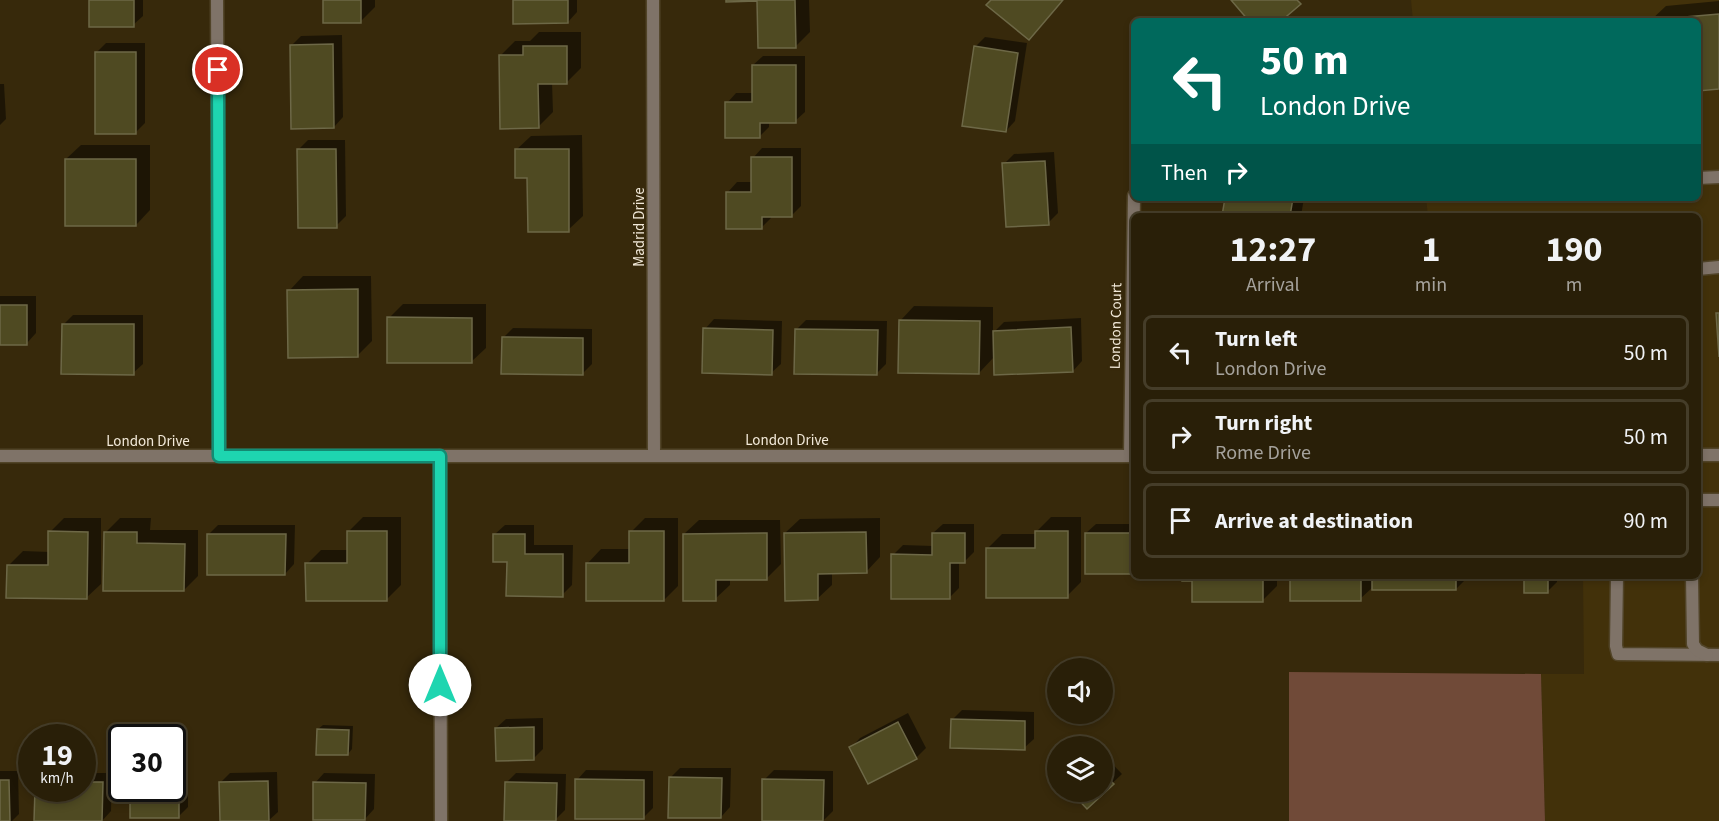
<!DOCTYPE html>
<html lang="en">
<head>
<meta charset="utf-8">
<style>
  :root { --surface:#291f08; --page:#352c16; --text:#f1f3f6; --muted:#a5a29c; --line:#453d29 }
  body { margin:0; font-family:"Source Sans 3",sans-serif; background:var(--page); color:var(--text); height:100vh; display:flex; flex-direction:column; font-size:22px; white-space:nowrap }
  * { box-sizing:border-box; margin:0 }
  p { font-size:20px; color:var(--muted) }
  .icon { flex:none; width:33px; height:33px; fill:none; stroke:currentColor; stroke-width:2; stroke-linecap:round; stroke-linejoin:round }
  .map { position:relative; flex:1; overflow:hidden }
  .panel { position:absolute; left:1131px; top:213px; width:570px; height:366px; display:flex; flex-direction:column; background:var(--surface); border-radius:9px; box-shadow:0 3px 9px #0003,0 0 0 2px var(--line) }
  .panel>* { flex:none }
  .guide { position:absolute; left:1131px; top:18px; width:570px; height:183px; border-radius:9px; box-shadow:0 3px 9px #0003,0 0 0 2px var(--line); background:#00695c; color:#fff; overflow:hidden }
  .buttons { position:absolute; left:1047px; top:658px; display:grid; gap:12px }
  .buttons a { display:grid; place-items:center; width:66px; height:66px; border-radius:50%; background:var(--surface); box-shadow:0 3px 9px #0003,0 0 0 2px var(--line); font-size:30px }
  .speed { position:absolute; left:18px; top:724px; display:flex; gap:12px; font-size:30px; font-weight:700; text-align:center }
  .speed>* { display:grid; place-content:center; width:78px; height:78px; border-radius:50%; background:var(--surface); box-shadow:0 3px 9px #0003,0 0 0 2px var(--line); line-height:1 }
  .speed small { font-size:15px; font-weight:400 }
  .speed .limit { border:3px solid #111; border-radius:9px; background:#fff; color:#111 }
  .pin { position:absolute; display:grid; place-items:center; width:51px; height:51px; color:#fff; margin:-26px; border:3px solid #fff; border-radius:50%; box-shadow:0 2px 6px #0007 }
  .me { position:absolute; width:66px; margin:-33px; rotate:0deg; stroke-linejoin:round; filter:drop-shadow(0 0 4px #0008) }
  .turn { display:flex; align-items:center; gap:21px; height:126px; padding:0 30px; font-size:27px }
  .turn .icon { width:78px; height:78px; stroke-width:2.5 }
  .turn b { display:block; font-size:42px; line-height:51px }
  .then { display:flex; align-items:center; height:57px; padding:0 30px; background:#0003; gap:12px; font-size:22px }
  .eta { display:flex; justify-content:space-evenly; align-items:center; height:102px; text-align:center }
  .eta b { font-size:36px; font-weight:700; line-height:42px }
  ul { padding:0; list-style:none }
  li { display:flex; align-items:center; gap:18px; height:75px; margin:0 12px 9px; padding:0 18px; border:3px solid var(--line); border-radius:9px }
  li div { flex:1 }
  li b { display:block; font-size:22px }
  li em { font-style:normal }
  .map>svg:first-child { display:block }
</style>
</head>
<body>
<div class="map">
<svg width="1719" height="821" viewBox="0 0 1719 821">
  <rect width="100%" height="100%" fill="#37290b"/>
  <!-- built -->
  <polygon fill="#42310a" points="1411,0 1719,0 1719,821 1545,821 1541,674 1584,674 1583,576 1698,576 1698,216 1428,216 1426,198 1698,198 1698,21 1413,21"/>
  <!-- forest -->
  <polygon fill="#704a38" points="1289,672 1541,674 1545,821 1289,821"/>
  <!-- shadow -->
  <g fill="#0007">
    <polygon points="91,0 143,0 143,16 133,25"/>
    <polygon points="324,0 375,0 375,7 361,21"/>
    <polygon points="515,0 577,0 577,12 568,22"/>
    <polygon points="758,0 809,0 810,32 795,47"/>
    <polygon points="992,0 1064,0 1029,38"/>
    <polygon points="1719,1 1719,88 1698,89 1698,21 1651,20 1666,6"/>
    <polygon points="539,32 581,32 581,68 567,82 552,82 553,112 538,127 500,56 515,41 530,41"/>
    <polygon points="342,35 343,117 334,127 291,46 301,36"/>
    <polygon points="985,37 1027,43 1015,121 1006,131 975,47"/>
    <polygon points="106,43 145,43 145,123 135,133 96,53"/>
    <polygon points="763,56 805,56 805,112 795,121 769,121 769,127 760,136 727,103 736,93 753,93 753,65"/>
    <polygon points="0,84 4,84 6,119 0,125"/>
    <polygon points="582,135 583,216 568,230 529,176 516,150 531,136"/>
    <polygon points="308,140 345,140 346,216 336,226 298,150"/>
    <polygon points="81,145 150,145 150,210 136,225 66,159"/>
    <polygon points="762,148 801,148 801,206 791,216 771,216 771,218 761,228 728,192 737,182 752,182 753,158"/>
    <polygon points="1054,152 1058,213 1048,223 1004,164 1014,154"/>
    <polygon points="1227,198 1304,198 1301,216 1224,216"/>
    <polygon points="303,276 371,276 372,341 357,356 289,291"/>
    <polygon points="0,296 36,296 36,333 27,343 0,343"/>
    <polygon points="403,304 486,304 486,348 471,362 389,318"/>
    <polygon points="914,306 993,307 993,333 1004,322 1081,318 1082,361 1073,371 995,356 979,373 900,321"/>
    <polygon points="73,315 143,315 143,364 133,373 63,325"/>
    <polygon points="714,319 782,321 781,364 771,373 705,329"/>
    <polygon points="806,320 887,321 886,364 876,374 796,330"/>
    <polygon points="513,328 592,329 592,364 582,374 503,338"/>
    <polygon points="363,517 401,517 401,585 387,599 307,564 321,550 349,550 349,531"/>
    <polygon points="1051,517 1081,517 1081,582 1067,596 987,549 1002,534 1037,534 1037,531"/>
    <polygon points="64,518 101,518 101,584 86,598 8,566 23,551 50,552 50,532"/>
    <polygon points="120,518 151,518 150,530 198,530 198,576 184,590 106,532"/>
    <polygon points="645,518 678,518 678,586 664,600 587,564 601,549 631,549 631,532"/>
    <polygon points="880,518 880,557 866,572 832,572 832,585 817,599 785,533 800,519"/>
    <polygon points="699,520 780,520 781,564 767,578 730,578 730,585 715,599 684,534"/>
    <polygon points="943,524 974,524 974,552 965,561 959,561 959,588 949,598 893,555 903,545 933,546 933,533"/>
    <polygon points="1096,524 1134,524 1134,573 1086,533"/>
    <polygon points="218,525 295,525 294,564 285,574 209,534"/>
    <polygon points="505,525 534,525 534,545 573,545 572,585 562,595 495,534"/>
    <polygon points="1183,576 1277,576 1277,586 1263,600"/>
    <polygon points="1281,576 1469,576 1456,589 1374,586 1360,599"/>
    <polygon points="1525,576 1557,576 1557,582 1547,592"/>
    <polygon points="962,710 1034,712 1034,739 1024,748 952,720"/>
    <polygon points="908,713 926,748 916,758 851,748 860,738"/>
    <polygon points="543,718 543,749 534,758 496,728 506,719"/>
    <polygon points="323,725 353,726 352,749 348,754 318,729"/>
    <polygon points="1087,737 1097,747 1077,747"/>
    <polygon points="1102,753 1122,774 1087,807 1073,792 1102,792"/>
    <polygon points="680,768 731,768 730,807 721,817 670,778"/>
    <polygon points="586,770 653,771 653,808 643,818 577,780"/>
    <polygon points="774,770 833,771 833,811 823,821 764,780"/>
    <polygon points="0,771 18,771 19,814 12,821 0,821"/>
    <polygon points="172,772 188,772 188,807 178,817 131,789 172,789"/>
    <polygon points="277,772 278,812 268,821 221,821 220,783 230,773"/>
    <polygon points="82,773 112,773 111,811 102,821 36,789 82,789"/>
    <polygon points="324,773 375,774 374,809 365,819 315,783"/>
    <polygon points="516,773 566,774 565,810 555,820 506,783"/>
  </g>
  <!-- building -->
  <g fill="#4f4a22" stroke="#6d6847" stroke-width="1.5">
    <rect x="89" y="0" width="45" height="27"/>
    <rect x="323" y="0" width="38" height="23"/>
    <polygon points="513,0 568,0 568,23 513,24"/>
    <polygon points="726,0 795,0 796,48 758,48 757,1 726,2"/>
    <polygon points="991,0 1063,0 1029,40 986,5"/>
    <polygon points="1231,0 1297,0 1301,4 1281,21 1249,21"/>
    <polygon points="1719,14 1719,89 1698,91 1698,21 1650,20"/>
    <polygon points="333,44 334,128 291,129 290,45"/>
    <polygon points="523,46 567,46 567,84 538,84 539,128 500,129 499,55 523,55"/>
    <polygon points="974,46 1018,53 1006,132 962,126"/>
    <rect x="95" y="52" width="41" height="82"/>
    <polygon points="752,65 796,65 796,123 760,123 760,138 725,138 725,102 752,102"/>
    <polygon points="297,149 336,149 337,228 298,228"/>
    <polygon points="515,149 569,149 569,232 528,232 527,178 515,178"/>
    <polygon points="751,157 792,157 792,217 762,217 762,229 726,229 726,192 751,192"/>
    <rect x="65" y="159" width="71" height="67"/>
    <polygon points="1045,161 1049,225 1006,227 1002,163"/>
    <polygon points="1225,198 1293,198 1290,216 1222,216"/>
    <polygon points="358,289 358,357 288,358 287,290"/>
    <rect x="0" y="305" width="27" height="40"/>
    <polygon points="1716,313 1719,313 1719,357"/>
    <polygon points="387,317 472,318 472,363 387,363"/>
    <polygon points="899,320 980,321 979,374 898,373"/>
    <polygon points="62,324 134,324 134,375 61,374"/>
    <polygon points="1071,327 1073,372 994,375 993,331"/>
    <polygon points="703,328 773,330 772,375 702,373"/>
    <polygon points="795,329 878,330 877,375 794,374"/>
    <polygon points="502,337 583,338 583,375 501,374"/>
    <polygon points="48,531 88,532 87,599 6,598 7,565 48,565"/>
    <polygon points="347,531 387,531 387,601 306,601 305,563 347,563"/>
    <polygon points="629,531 664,531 664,601 586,601 586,563 629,563"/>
    <polygon points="1035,531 1068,531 1068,598 986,598 986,548 1035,548"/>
    <polygon points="104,532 137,532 137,543 185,544 184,591 103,591"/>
    <polygon points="866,532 867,573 818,574 818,600 785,601 784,533"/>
    <polygon points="767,533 767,580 716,580 716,601 683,601 683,534"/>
    <polygon points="932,533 965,533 965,563 950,563 950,599 891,599 891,554 932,555"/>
    <rect x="1085" y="533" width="49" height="41"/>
    <polygon points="207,534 286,534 285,575 207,575"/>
    <polygon points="493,534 525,534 525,554 563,554 563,597 506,596 507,562 493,562"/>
    <polygon points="1182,576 1263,576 1263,602 1192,602 1192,581 1182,581"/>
    <polygon points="1279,576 1361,576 1361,601 1290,601 1290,580 1279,580"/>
    <rect x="1372" y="576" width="84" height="14"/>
    <rect x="1524" y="576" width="24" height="17"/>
    <polygon points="951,719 1025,721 1025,750 950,748"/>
    <polygon points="898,722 917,759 868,784 849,747"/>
    <polygon points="534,727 534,760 496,761 495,728"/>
    <polygon points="317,729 349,730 348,755 316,755"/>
    <polygon points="1058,764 1058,778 1050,770"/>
    <polygon points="1102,773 1114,784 1087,809 1071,792 1102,792"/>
    <polygon points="669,777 722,778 721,818 668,818"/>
    <polygon points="575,779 644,780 644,819 575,819"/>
    <polygon points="762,779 824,780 823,821 762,821"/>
    <polygon points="0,780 9,780 10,821 0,821"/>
    <polygon points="172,781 179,781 179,818 130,818 130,789 172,789"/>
    <polygon points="268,781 269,821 220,821 219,782"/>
    <polygon points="82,782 103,782 102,821 34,821 35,789 82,789"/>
    <polygon points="313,782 366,783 365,820 313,820"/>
    <polygon points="505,782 557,783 556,821 504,821"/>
  </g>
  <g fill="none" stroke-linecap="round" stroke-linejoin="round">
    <defs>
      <g id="service">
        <polyline points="1698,178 1719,177"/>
        <polyline points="1698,269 1719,267"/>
        <polyline points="1698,500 1719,500"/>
        <polyline points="1617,576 1616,646 1618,654 1719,655"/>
        <polyline points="1692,576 1693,644 1697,650 1707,655"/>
      </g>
      <g id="minor">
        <polyline points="217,0 219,455"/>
        <polyline points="653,0 654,455"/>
        <polyline points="1698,455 1719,455"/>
        <polyline points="0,456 1134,456"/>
        <polyline points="440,456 441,821"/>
        <polyline points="1130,456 1134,196"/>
      </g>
    </defs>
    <!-- service casing -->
    <use href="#service" stroke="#514428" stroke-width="15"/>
    <!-- minor casing -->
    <use href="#minor" stroke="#514428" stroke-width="15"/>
    <!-- service -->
    <use href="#service" stroke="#7f7368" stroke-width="12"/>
    <!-- minor -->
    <use href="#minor" stroke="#7f7368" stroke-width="12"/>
  </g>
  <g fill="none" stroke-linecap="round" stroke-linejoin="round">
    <defs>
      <polyline id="route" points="218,70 219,456 440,456 440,685"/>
    </defs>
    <!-- route casing -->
    <use href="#route" stroke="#148a72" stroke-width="15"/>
    <!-- route -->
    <use href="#route" stroke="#1ed5b0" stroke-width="10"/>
  </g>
  <g text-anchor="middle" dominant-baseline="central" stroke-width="4.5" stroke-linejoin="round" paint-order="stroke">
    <!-- street labels -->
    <g font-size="15" fill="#f2e9d9" stroke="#37290b">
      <text transform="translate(639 227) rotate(-90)">Madrid Drive</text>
      <text transform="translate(1116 326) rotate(-89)">London Court</text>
      <text x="787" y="440">London Drive</text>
      <text x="148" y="441">London Drive</text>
    </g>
  </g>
</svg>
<div class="buttons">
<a><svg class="icon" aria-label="sound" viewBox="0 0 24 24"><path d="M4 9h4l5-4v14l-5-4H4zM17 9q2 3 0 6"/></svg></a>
<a><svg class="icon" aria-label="layers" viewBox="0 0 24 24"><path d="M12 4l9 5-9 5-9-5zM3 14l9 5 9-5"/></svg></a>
</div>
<div class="speed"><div>19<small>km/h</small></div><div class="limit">30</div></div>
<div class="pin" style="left:218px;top:70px;background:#d93025"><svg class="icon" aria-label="arrive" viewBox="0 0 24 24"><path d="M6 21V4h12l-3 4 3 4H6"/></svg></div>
<svg class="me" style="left:440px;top:685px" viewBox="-20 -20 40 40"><circle r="19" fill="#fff"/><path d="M0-13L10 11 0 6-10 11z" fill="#1ed5b0"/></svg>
<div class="guide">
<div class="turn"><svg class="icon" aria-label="left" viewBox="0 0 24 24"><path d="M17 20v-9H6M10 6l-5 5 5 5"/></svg><div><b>50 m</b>London Drive</div></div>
<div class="then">Then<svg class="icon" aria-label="right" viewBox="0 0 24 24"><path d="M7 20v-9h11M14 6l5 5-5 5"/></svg></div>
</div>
<section class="panel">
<div class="eta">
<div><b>12:27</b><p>Arrival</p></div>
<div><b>1</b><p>min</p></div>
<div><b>190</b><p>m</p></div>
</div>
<ul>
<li><svg class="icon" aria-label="left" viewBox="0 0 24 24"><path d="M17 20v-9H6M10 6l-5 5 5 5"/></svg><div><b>Turn left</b><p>London Drive</p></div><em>50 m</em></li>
<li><svg class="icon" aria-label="right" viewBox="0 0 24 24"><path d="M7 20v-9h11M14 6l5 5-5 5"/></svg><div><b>Turn right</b><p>Rome Drive</p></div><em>50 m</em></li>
<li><svg class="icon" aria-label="arrive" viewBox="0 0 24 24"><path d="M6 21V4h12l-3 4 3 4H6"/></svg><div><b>Arrive at destination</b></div><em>90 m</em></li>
</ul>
</section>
</div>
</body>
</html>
